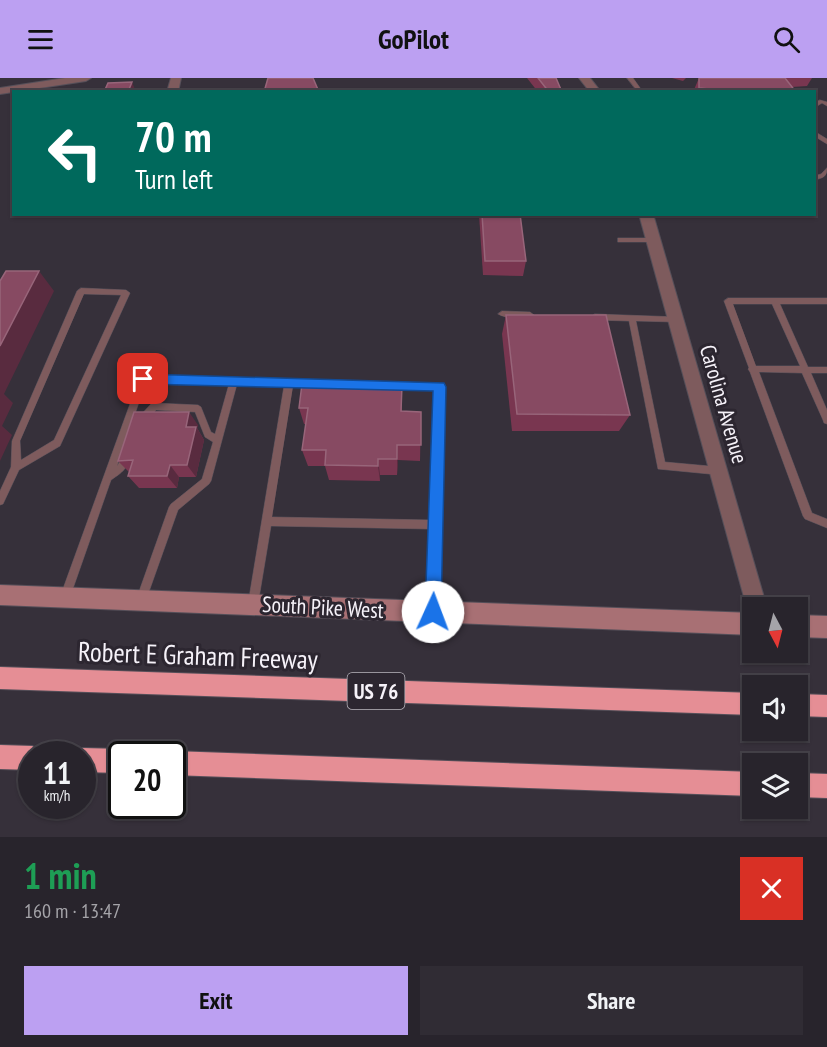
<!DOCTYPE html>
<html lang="en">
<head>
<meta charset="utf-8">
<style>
  :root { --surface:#28242c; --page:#302c34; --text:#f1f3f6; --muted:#a5a4a9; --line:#444148; --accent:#bca0f2 }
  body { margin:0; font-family:"PT Sans Narrow",sans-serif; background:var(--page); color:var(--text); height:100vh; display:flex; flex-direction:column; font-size:22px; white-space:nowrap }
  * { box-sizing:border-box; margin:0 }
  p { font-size:20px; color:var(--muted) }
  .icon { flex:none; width:33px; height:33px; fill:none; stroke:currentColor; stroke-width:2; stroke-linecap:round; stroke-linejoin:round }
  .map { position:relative; height:759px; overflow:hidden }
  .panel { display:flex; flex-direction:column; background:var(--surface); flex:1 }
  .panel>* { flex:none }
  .hud { position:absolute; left:12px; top:12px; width:804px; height:126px; border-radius:0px; box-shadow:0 2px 4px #0004,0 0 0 2px var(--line); background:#00695c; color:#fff; overflow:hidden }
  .needle { width:39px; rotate:173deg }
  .buttons { position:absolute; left:742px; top:519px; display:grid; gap:12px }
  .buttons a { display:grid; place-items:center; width:66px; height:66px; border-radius:0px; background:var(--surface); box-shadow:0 2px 4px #0004,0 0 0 2px var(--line); font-size:30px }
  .speed { position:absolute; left:18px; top:663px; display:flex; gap:12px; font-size:30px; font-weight:700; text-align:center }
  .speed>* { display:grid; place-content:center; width:78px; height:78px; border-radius:50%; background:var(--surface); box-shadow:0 2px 4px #0004,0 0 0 2px var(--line); line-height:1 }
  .speed small { font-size:15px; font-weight:400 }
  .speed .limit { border:3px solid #111; border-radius:9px; background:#fff; color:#111 }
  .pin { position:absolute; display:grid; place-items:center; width:51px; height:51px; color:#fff; margin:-26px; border-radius:12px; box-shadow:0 3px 9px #0006 }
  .me { position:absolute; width:66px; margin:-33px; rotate:2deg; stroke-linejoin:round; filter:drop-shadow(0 0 4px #0008) }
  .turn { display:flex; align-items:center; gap:21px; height:126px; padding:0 24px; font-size:27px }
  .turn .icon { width:78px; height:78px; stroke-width:2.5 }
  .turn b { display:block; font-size:42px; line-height:51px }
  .round { display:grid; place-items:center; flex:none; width:63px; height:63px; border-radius:0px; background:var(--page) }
  .head { display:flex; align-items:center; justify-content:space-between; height:102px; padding:0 24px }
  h1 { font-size:36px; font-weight:800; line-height:45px; color:#1e9e55 }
  .action { display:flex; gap:12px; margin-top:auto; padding:12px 24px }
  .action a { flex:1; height:69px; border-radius:0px; background:var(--accent); color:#111; font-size:24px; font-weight:800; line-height:69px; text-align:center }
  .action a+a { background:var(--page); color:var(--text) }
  header { display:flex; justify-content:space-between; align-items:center; height:78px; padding:0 24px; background:var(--accent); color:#111; font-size:27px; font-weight:800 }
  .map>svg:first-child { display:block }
</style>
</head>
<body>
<header><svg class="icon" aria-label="menu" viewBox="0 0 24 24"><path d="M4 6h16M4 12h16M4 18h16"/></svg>GoPilot<svg class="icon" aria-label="search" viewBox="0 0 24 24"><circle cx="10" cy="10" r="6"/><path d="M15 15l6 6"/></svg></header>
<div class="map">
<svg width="827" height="759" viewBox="0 0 827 759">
  <rect width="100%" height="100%" fill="#36303a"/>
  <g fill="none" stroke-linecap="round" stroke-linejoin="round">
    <defs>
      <g id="lane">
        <polygon points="627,0 633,0 643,14 638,14"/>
        <polygon points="820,22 827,24 827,28 822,25 814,30 814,25"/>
        <polygon points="814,53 827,61 827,66 814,58"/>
        <path d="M827 90C827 99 823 100 814 102V98L821 96Z"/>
        <polygon points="618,160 654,160 657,162 654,164 618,164"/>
        <path d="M81 210 126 212 130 215 60 368 19 392 3 426 0 427V413L11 389 12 363 77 213ZM84 216 121 217 54 362 21 382 20 363Z"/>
        <path d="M728 220H827V226H780L808 289H827V295H811L827 332V346L824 345 823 342 802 295 759 294 812 435 827 441V450L805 441 803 438 750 294 748 291 749 290 724 223ZM733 226H772L800 288H756Z"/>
        <path d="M502 233 530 234 534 237C526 242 506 241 498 236Z"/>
        <polygon points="595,236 679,239 679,243 676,244 636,243 665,384 720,389 723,390 725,393 723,396 720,397 658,391 629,243 595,242 591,239"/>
        <path d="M143 298 442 307 443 309 438 534 437 538 433 539 429 538 428 534 430 451 271 448 258 526 257 530 253 531 249 530 248 526 284 308 237 306 211 403 209 406 178 432 146 522 145 526 141 527 137 526 136 522 169 429 171 426 202 401 213 364 205 359 195 334 156 332C151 337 145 347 137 345L136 342 151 326 154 325 198 327 201 329 211 354 215 356 229 306 146 304 117 388 119 385 124 374 127 373 130 374 131 377C126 392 124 393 111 402L70 519 69 523 65 524 61 523 60 519 139 301ZM293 308 435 312 431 442 272 439Z"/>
      </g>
      <g id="street">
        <polygon points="65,0 91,0 86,3 0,16 0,10"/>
        <polygon points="171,0 181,0 178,14 167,14"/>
        <polygon points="579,0 590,0 601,14 590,14"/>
        <polygon points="639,136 653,136 767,530 753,530 753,539 750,537 747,530"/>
      </g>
      <g id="secondary">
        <polygon points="0,507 753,535 753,557 0,527"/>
        <polygon points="798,537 827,538 827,560 798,559"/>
      </g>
      <g id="highway">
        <polygon points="0,589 753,615 753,637 0,611"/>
        <polygon points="798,616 827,617 827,639 798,638"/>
        <polygon points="0,667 32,668 40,672 42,676 32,676 32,692 0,691"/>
        <polygon points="82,670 122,671 131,676 122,676 122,695 82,694 82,676 72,676"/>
        <polygon points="172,673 753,694 753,718 172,697 172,676 164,676"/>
        <polygon points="798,695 827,696 827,720 798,719"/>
      </g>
    </defs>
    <!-- lane casing -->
    <use href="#lane" stroke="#554f59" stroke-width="1"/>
    <!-- street casing -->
    <use href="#street" stroke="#554f59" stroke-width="2"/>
    <!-- secondary casing -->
    <use href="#secondary" stroke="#554f59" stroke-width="2"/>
    <!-- highway casing -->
    <use href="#highway" stroke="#554f59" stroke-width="2"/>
    <!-- lane -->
    <use href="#lane" fill="#7e5b5d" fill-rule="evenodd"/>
    <!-- street -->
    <use href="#street" fill="#7e5b5d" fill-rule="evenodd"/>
    <!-- secondary -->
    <use href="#secondary" fill="#a87074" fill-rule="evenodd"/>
    <!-- highway -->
    <use href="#highway" fill="#e58e95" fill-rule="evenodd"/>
  </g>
  <!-- wall -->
  <g fill="#793650">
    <polygon points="527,0 556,0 562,14 538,14"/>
    <polygon points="672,0 686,0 683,3"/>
    <polygon points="699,0 812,0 807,8 792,9 796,14 693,14"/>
    <polygon points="479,136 520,136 526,183 523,198 483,197"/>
    <polygon points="506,237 630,337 619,353 512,353 502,256"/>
    <polygon points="402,325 402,333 421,334 420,383 398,382 397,397 380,397 380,403 329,402 325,388 308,388 302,372 306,346 304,346 299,330"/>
    <polygon points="198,347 197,350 204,362 196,399 179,399 177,410 139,410 128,398 129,394 118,383"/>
  </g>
  <!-- shaded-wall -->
  <g fill="#592b3f">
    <polygon points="132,4 136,14 128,14"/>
    <polygon points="39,193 54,213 4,316 13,325 2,348 12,357 0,383 0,268"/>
    <polygon points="189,334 198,347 197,350 204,362 196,399 187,387 186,349"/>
    <polygon points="397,367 398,382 397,397"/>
    <polygon points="378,381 380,397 380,403 378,388"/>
    <polygon points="170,387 179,399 177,410 167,398"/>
  </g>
  <!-- building -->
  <g fill="#874a62" stroke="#98657a" stroke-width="1.5">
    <polygon points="268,0 313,0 319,14 264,14"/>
    <polygon points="538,0 556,0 562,14 549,14"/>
    <polygon points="699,0 785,0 796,14 740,14 699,10"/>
    <polygon points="132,4 128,14 104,14 108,5"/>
    <polygon points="482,136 520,136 526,183 485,183"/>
    <polygon points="6,193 39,193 0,268 0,203"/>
    <polygon points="506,237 606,237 630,337 517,336"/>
    <polygon points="302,306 402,307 401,333 421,334 421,367 397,367 397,381 378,381 378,388 325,387 326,372 302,372 308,330 299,330"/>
    <polygon points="134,334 189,334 186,349 196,349 187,387 170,387 167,398 128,398 133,382 118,383"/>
  </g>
  <!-- route -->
  <polygon fill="#1a73e8" stroke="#114b97" stroke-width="1.5" points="143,296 444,305 446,309 441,534 438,539 433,542 427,539 425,534 433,313 143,306 137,301"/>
  <g text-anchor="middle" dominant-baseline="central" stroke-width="6" stroke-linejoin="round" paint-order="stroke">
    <!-- shield labels -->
    <rect fill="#2c2630" stroke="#b9b5bd" stroke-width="1.5" x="347.5" y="595" width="57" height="36" rx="4.5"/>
    <g font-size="21" font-weight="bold" fill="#f6f2f9">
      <text x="376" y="613">US 76</text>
    </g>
    <!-- street labels -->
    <g font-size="22" fill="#f6f2f9" stroke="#2c2630">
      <text transform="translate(724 326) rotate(74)">Carolina Avenue</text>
      <text transform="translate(323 529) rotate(3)">South Pike West</text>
    </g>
    <!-- near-street labels -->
    <g font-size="27" fill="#f6f2f9" stroke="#2c2630">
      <text transform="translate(198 577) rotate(2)">Robert E Graham Freeway</text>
    </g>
  </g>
</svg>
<div class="buttons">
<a><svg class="needle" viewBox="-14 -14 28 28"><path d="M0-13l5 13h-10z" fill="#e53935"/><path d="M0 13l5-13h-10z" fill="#a5a4a9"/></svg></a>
<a><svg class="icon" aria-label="sound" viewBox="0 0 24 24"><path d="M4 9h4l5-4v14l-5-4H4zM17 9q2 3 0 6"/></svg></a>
<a><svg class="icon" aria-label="layers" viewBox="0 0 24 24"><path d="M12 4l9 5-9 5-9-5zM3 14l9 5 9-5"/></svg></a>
</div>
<div class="speed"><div>11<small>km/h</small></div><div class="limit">20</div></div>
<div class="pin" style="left:143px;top:301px;background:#d93025"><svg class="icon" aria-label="arrive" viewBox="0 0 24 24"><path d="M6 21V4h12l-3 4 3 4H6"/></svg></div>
<svg class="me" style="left:433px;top:534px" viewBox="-20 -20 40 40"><circle r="19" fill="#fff"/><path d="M0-13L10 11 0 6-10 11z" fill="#1a73e8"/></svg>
<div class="hud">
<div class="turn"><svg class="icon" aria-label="left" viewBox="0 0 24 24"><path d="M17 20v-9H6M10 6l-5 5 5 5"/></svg><div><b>70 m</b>Turn left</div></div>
</div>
</div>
<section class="panel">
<div class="head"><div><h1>1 min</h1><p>160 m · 13:47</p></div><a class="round" style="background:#d93025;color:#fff"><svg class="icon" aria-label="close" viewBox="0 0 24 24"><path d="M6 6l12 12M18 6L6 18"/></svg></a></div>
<div class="action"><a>Exit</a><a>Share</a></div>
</section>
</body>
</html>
